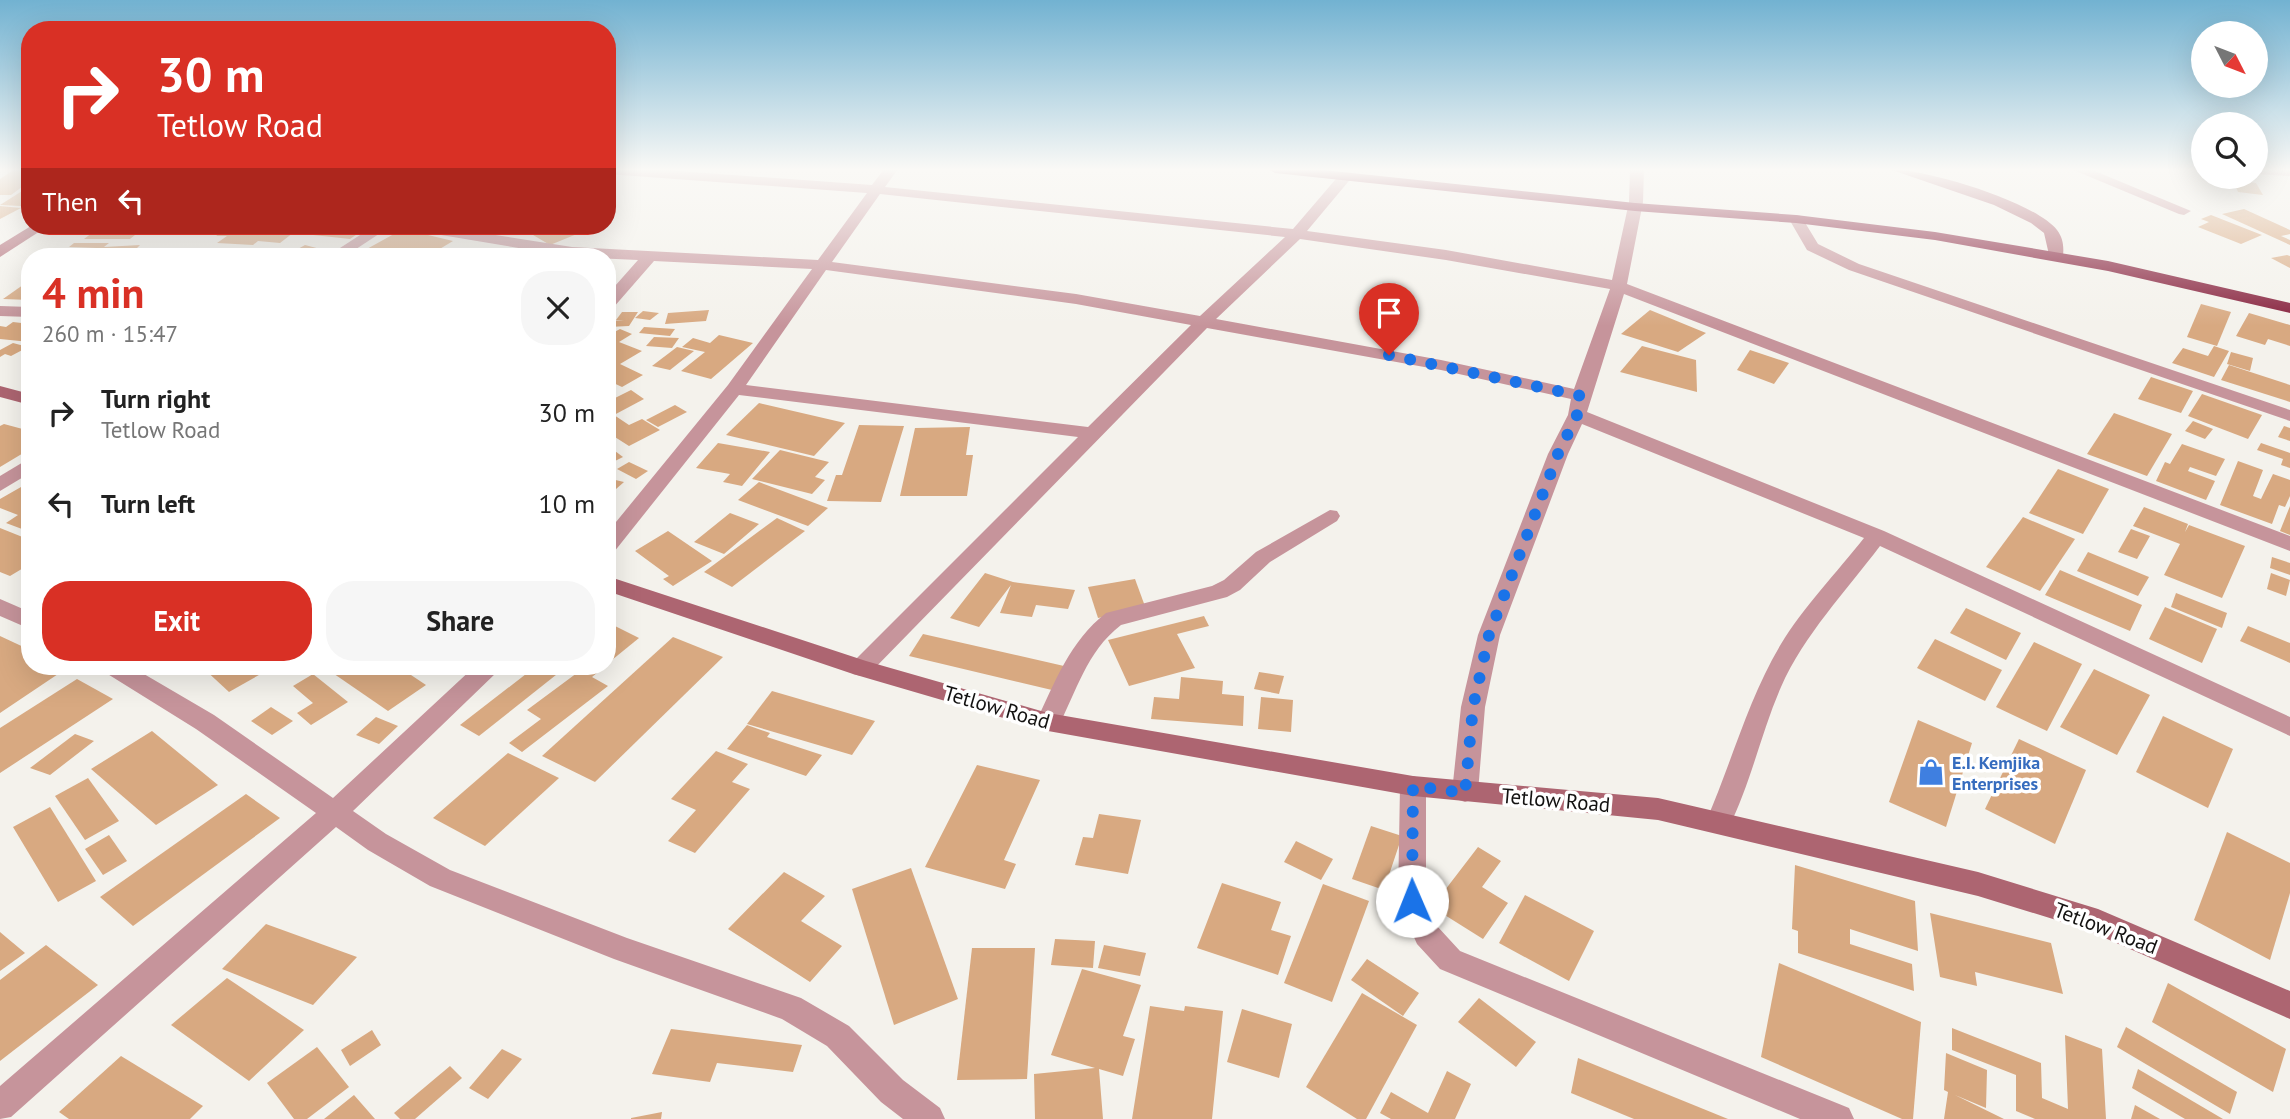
<!DOCTYPE html>
<html lang="en">
<head>
<meta charset="utf-8">
<style>
  :root { --surface:#fff; --page:#f6f6f6; --text:#222; --muted:#767676; --accent:#d93025 }
  body { margin:0; font-family:"PT Sans",sans-serif; background:var(--page); color:var(--text); height:100vh; display:flex; flex-direction:column; font-size:26px; white-space:nowrap }
  * { box-sizing:border-box; margin:0 }
  p { font-size:23px; color:var(--muted) }
  .icon { flex:none; width:38px; height:38px; fill:none; stroke:currentColor; stroke-width:2; stroke-linecap:round; stroke-linejoin:round }
  .map { position:relative; flex:1; overflow:hidden }
  .drawer { position:absolute; left:21px; top:248px; width:595px; height:427px; display:flex; flex-direction:column; background:var(--surface); border-radius:28px; box-shadow:0 7px 28px #0002 }
  .drawer>* { flex:none }
  .hud { position:absolute; left:21px; top:21px; width:595px; height:214px; border-radius:28px; box-shadow:0 7px 28px #0002; background:#d93025; color:#fff; overflow:hidden }
  .needle { width:46px; rotate:132deg }
  .fabs { position:absolute; left:2191px; top:21px; display:grid; gap:14px }
  .fabs a { display:grid; place-items:center; width:77px; height:77px; border-radius:50%; background:var(--surface); box-shadow:0 7px 28px #0002; font-size:35px }
  .pin { position:absolute; display:grid; place-items:center; width:60px; height:60px; color:#fff; margin:-72px -30px; border-radius:50% 50% 50% 0; rotate:-45deg; box-shadow:0 0 7px #0007 }
  .pin .icon { rotate:45deg }
  .me { position:absolute; width:77px; margin:-38px; rotate:359deg; stroke-linejoin:round; filter:drop-shadow(0 0 5px #0008) }
  .turn { display:flex; align-items:center; gap:24px; height:147px; padding:0 21px; font-size:32px }
  .turn .icon { width:91px; height:91px; stroke-width:2.5 }
  .turn b { display:block; font-size:49px; line-height:60px }
  .then { display:flex; align-items:center; height:66px; padding:0 21px; background:#0003; gap:14px; font-size:26px }
  .round { display:grid; place-items:center; flex:none; width:74px; height:74px; border-radius:28px; background:var(--page) }
  .headline { display:flex; align-items:center; justify-content:space-between; height:119px; padding:0 21px }
  h1 { font-size:42px; font-weight:700; line-height:52px; color:var(--accent) }
  .button { display:flex; gap:14px; margin-top:auto; padding:14px 21px }
  .button a { flex:1; height:80px; border-radius:28px; background:var(--accent); color:#fff; font-size:28px; font-weight:700; line-height:80px; text-align:center }
  .button a+a { background:var(--page); color:var(--text) }
  ul { padding:0; list-style:none }
  li { display:flex; align-items:center; gap:21px; height:91px; padding:0 21px }
  li div { flex:1 }
  li b { display:block; font-size:26px }
  li em { font-style:normal }
  .map>svg:first-child { display:block }
</style>
</head>
<body>
<div class="map">
<svg width="2290" height="1119" viewBox="0 0 2290 1119">
  <rect width="100%" height="100%" fill="#f4f2ec"/>
  <!-- building -->
  <g fill="#d8a981">
    <polygon points="15,169 30,169 30,181 11,195 0,195 0,179"/>
    <polygon points="2232,179 2256,183 2263,195 2238,192"/>
    <polygon points="30,186 30,200 21,206 0,205"/>
    <polygon points="0,206 21,208 0,219"/>
    <polygon points="2244,209 2290,230 2290,234 2281,236 2290,240 2290,245 2222,214"/>
    <polygon points="2211,215 2262,235 2241,244 2198,227 2209,222 2201,219"/>
    <polygon points="101,226 146,226 130,239 84,239"/>
    <polygon points="192,226 219,226 206,234 182,233"/>
    <polygon points="230,226 302,226 280,243 258,241 253,245 217,243 227,236 216,236"/>
    <polygon points="317,226 369,226 350,239 304,234"/>
    <polygon points="544,226 577,226 569,229 577,234 550,245 528,232"/>
    <polygon points="403,229 453,241 438,250 460,255 456,257 393,257 365,250"/>
    <polygon points="74,243 109,243 104,247 140,245 128,257 56,257 64,249 97,248 69,247"/>
    <polygon points="305,245 328,251 316,257 305,257 312,254 296,250"/>
    <polygon points="2287,255 2290,256 2290,268 2271,258"/>
    <polygon points="30,280 30,300 3,299"/>
    <polygon points="2201,304 2231,312 2217,346 2187,337"/>
    <polygon points="709,310 706,321 665,324 668,313"/>
    <polygon points="1650,310 1706,333 1678,352 1621,334"/>
    <polygon points="643,311 659,313 650,320 635,318"/>
    <polygon points="622,312 638,312 629,326 608,327 610,321 624,320 616,320"/>
    <polygon points="2249,313 2290,325 2290,346 2268,339 2265,345 2236,336"/>
    <polygon points="13,322 30,324 30,342 0,339 0,326 6,327"/>
    <polygon points="644,327 675,329 670,336 639,333"/>
    <polygon points="620,329 632,334 619,342 642,351 620,364 643,375 622,387 607,380 607,336"/>
    <polygon points="719,335 753,343 711,379 681,371 705,352 682,347 693,338 710,343"/>
    <polygon points="654,337 679,338 672,348 646,346"/>
    <polygon points="13,343 28,347 11,356 5,354 0,357 0,350"/>
    <polygon points="1642,346 1696,360 1697,392 1620,372"/>
    <polygon points="2214,346 2229,351 2214,377 2172,363 2183,348 2208,356"/>
    <polygon points="677,347 694,351 670,370 652,366"/>
    <polygon points="1750,350 1789,363 1774,384 1737,370"/>
    <polygon points="2231,352 2253,358 2250,371 2227,364"/>
    <polygon points="2229,365 2290,385 2290,402 2221,380"/>
    <polygon points="2151,377 2193,391 2181,413 2138,399"/>
    <polygon points="631,390 644,399 614,415 629,425 642,419 660,430 629,446 607,432 607,402"/>
    <polygon points="2202,394 2262,415 2248,439 2188,416"/>
    <polygon points="759,403 845,423 814,456 726,435"/>
    <polygon points="675,405 687,412 658,427 646,420"/>
    <polygon points="2114,413 2172,434 2147,476 2087,454"/>
    <polygon points="2193,421 2213,429 2205,439 2185,431"/>
    <polygon points="4,424 30,431 30,449 0,467 0,426"/>
    <polygon points="859,425 904,426 881,502 827,501 836,475 842,475"/>
    <polygon points="2284,426 2290,428 2290,441 2278,437"/>
    <polygon points="970,427 966,455 973,455 967,496 900,496 915,428"/>
    <polygon points="718,443 770,452 742,486 723,482 730,474 696,468"/>
    <polygon points="2261,443 2290,453 2290,468 2281,465 2283,459 2257,450"/>
    <polygon points="2182,444 2225,459 2216,476 2190,467 2188,471 2215,481 2206,500 2156,481 2165,462 2170,464"/>
    <polygon points="607,445 623,457 607,465"/>
    <polygon points="780,450 829,462 815,477 825,480 812,494 752,479"/>
    <polygon points="2238,461 2263,470 2253,496 2261,499 2273,474 2290,480 2290,496 2285,507 2279,505 2272,524 2220,505"/>
    <polygon points="629,462 648,471 636,479 617,469"/>
    <polygon points="2058,469 2109,489 2083,534 2029,513"/>
    <polygon points="607,478 624,482 607,497"/>
    <polygon points="759,482 828,508 808,526 738,500"/>
    <polygon points="21,487 30,490 30,532 6,523 18,515 0,508 0,499"/>
    <polygon points="2290,506 2290,535 2280,531"/>
    <polygon points="2144,507 2188,524 2185,532 2189,525 2245,546 2222,598 2164,575 2180,544 2133,526"/>
    <polygon points="730,513 759,524 724,554 694,542"/>
    <polygon points="2023,517 2075,539 2040,591 1986,567"/>
    <polygon points="777,518 805,531 732,587 704,572"/>
    <polygon points="0,528 30,540 30,564 10,576 0,572"/>
    <polygon points="2131,529 2150,536 2137,559 2118,552"/>
    <polygon points="668,531 712,561 673,586 663,579 669,576 635,551"/>
    <polygon points="2088,552 2149,577 2138,596 2077,571"/>
    <polygon points="2272,557 2290,563 2290,575 2270,568"/>
    <polygon points="2060,570 2142,605 2130,631 2045,595"/>
    <polygon points="985,573 1013,582 1075,590 1068,609 1036,605 1032,617 1000,613 1011,585 979,627 950,618"/>
    <polygon points="2271,573 2290,580 2286,596 2267,589"/>
    <polygon points="1135,579 1146,609 1098,618 1088,587"/>
    <polygon points="2176,593 2227,613 2222,628 2171,607"/>
    <polygon points="2165,607 2217,629 2202,663 2149,639"/>
    <polygon points="1966,608 2021,633 2006,660 1950,633"/>
    <polygon points="1204,616 1209,626 1177,634 1195,668 1129,686 1108,640"/>
    <polygon points="607,622 639,638 607,664"/>
    <polygon points="2248,626 2290,643 2290,663 2240,641"/>
    <polygon points="923,634 1064,666 1052,690 909,656"/>
    <polygon points="0,636 30,650 30,667 67,668 0,713"/>
    <polygon points="673,637 723,657 595,782 542,756"/>
    <polygon points="1935,639 2002,670 1985,701 1917,668"/>
    <polygon points="2034,642 2082,664 2047,731 1996,707"/>
    <polygon points="202,667 273,667 229,692"/>
    <polygon points="324,667 399,667 426,685 388,711"/>
    <polygon points="535,667 566,667 479,736 460,725"/>
    <polygon points="574,667 604,667 592,677 608,686 522,752 509,743 541,719 527,710 581,670"/>
    <polygon points="2094,669 2150,695 2117,755 2060,727"/>
    <polygon points="1259,672 1284,676 1279,694 1254,689"/>
    <polygon points="313,674 348,702 311,725 297,713 313,703 293,686"/>
    <polygon points="1181,677 1223,681 1222,694 1244,696 1243,726 1151,719 1154,697 1179,699"/>
    <polygon points="77,679 113,699 0,773 0,728"/>
    <polygon points="772,691 875,721 852,755 747,724"/>
    <polygon points="1261,697 1293,700 1291,732 1258,729"/>
    <polygon points="271,707 293,721 272,735 251,721"/>
    <polygon points="2163,716 2233,749 2208,808 2136,772"/>
    <polygon points="376,717 398,726 379,744 356,735"/>
    <polygon points="1918,720 1972,743 1946,827 1889,802"/>
    <polygon points="747,725 770,733 767,737 822,755 806,776 727,749"/>
    <polygon points="152,731 218,785 156,825 91,769"/>
    <polygon points="75,734 94,741 50,775 30,768"/>
    <polygon points="2019,739 2086,770 2055,844 1985,809"/>
    <polygon points="716,751 748,764 732,782 750,789 695,853 668,841 696,810 671,799"/>
    <polygon points="508,753 559,778 485,846 433,818"/>
    <polygon points="977,765 1040,780 1004,860 1016,864 1005,889 925,867"/>
    <polygon points="88,778 119,821 85,840 55,796"/>
    <polygon points="246,794 280,818 133,926 100,897"/>
    <polygon points="50,807 96,881 58,902 13,827"/>
    <polygon points="1099,814 1141,820 1128,874 1075,865 1083,837 1093,838"/>
    <polygon points="1371,826 1402,836 1384,890 1352,879"/>
    <polygon points="2227,832 2290,863 2290,893 2270,960 2194,920"/>
    <polygon points="109,835 127,861 103,875 85,849"/>
    <polygon points="1296,841 1333,859 1321,880 1284,862"/>
    <polygon points="1478,847 1501,861 1482,887 1508,903 1483,939 1432,907"/>
    <polygon points="1795,865 1915,901 1918,951 1850,929 1850,944 1912,964 1914,991 1798,953 1798,931 1792,929"/>
    <polygon points="911,868 958,999 894,1025 852,889"/>
    <polygon points="784,872 825,896 801,921 842,946 810,982 728,929"/>
    <polygon points="1222,883 1281,902 1271,930 1291,936 1278,975 1197,948"/>
    <polygon points="1323,884 1369,901 1332,1002 1284,983"/>
    <polygon points="1525,895 1594,931 1569,981 1499,943"/>
    <polygon points="1930,913 2051,943 2063,994 1975,972 1977,986 1940,977"/>
    <polygon points="266,924 357,957 313,1005 222,969"/>
    <polygon points="0,932 25,953 0,971"/>
    <polygon points="1055,939 1095,941 1093,968 1051,965"/>
    <polygon points="46,945 98,985 0,1061 0,980"/>
    <polygon points="1104,945 1146,953 1140,976 1098,968"/>
    <polygon points="972,948 1035,948 1027,1079 957,1080"/>
    <polygon points="1367,959 1419,993 1403,1016 1351,980"/>
    <polygon points="1779,963 1921,1022 1913,1119 1902,1119 1761,1057"/>
    <polygon points="1082,969 1141,985 1123,1036 1135,1039 1123,1076 1099,1069 1103,1119 1035,1119 1034,1074 1095,1068 1051,1055"/>
    <polygon points="227,978 304,1030 249,1081 171,1025"/>
    <polygon points="2168,983 2286,1049 2273,1092 2152,1022"/>
    <polygon points="1362,993 1417,1025 1366,1119 1357,1119 1306,1087"/>
    <polygon points="1479,998 1536,1042 1516,1067 1458,1022"/>
    <polygon points="1150,1006 1184,1011 1185,1006 1223,1011 1212,1119 1132,1119"/>
    <polygon points="1242,1009 1292,1024 1279,1078 1227,1062"/>
    <polygon points="2126,1027 2237,1092 2230,1114 2117,1047"/>
    <polygon points="1952,1028 2041,1063 2042,1098 2068,1109 2065,1035 2102,1049 2106,1119 2035,1119 2016,1111 2016,1075 1952,1050"/>
    <polygon points="671,1029 802,1045 793,1072 717,1063 710,1082 652,1074"/>
    <polygon points="372,1030 381,1045 350,1066 341,1050"/>
    <polygon points="317,1047 349,1087 307,1119 294,1119 267,1083"/>
    <polygon points="502,1049 522,1059 488,1099 469,1088"/>
    <polygon points="1946,1053 1987,1070 1986,1108 1955,1095 2004,1119 1944,1119 1948,1092 1944,1090"/>
    <polygon points="121,1056 203,1106 190,1119 69,1119 59,1112"/>
    <polygon points="1578,1058 1728,1119 1634,1119 1571,1093"/>
    <polygon points="450,1066 462,1078 415,1119 400,1119 394,1113"/>
    <polygon points="2138,1069 2223,1119 2185,1119 2132,1088"/>
    <polygon points="1447,1071 1471,1084 1455,1119 1391,1119 1380,1113 1391,1092 1428,1113"/>
    <polygon points="354,1095 375,1119 324,1119"/>
    <polygon points="2135,1105 2160,1119 2131,1119"/>
    <polygon points="662,1112 661,1119 631,1119 631,1118"/>
  </g>
  <g fill="none" stroke-linecap="round" stroke-linejoin="round">
    <!-- street -->
    <g fill="#c6949b" fill-rule="evenodd">
      <path d="M607 169H650L872 185 884 169H898L885 187 1293 229 1341 173 1346 172 1353 176 1307 231 1446 250 1612 280 1629 202 1630 169H1644L1643 202 1627 284 2290 536V551L1624 294 1587 412 1884 531 2290 717V736L1880 546C1846 591 1804 635 1781 687 1761 733 1751 783 1728 829L1719 832 1710 829 1706 821C1732 762 1748 699 1781 644 1802 609 1838 571 1864 538L1582 424 1568 454 1500 635 1485 707 1478 792 1474 799 1465 802 1456 799 1452 792 1461 707 1478 635 1548 454 1568 415 1571 399 1441 370 1207 328 869 674 861 676 853 674 849 668 853 662 1078 437 739 395 614 552 607 554V533L728 385 812 269 654 261 613 308 607 310V295L638 260 572 257 411 230 404 226H437L572 247 818 260 867 193 607 174ZM880 194 1285 237 1200 316 1076 294 832 262ZM1300 239 1446 260 1610 289 1574 389 1441 360 1216 319ZM826 270 1076 304 1191 325 1088 427 746 385Z"/>
      <polygon points="2071,169 2090,169 2191,211 2184,215 2179,214"/>
      <polygon points="2256,169 2290,169 2290,176 2256,174"/>
      <polygon points="1796,215 1801,216 1818,244 1859,264 2290,410 2290,421 1849,270 1807,250 1789,219"/>
      <polygon points="374,226 391,226 344,257 326,257"/>
      <polygon points="0,306 30,307 30,317 0,316"/>
      <polygon points="30,458 30,473 0,491 0,476"/>
      <path d="M1330 510 1337 511 1340 516 1337 521 1270 562 1240 590 1227 597 1121 625C1086 652 1077 691 1057 729L1048 731 1039 729 1036 722C1055 682 1070 641 1106 613L1212 586 1224 580 1256 552Z"/>
      <polygon points="0,599 30,612 30,629 0,616"/>
      <polygon points="102,667 132,667 214,715 333,798 474,667 499,667 496,673 353,811 386,834 450,870 627,938 801,998 849,1026 903,1080 940,1108 945,1119 903,1119 881,1102 827,1046 782,1019 614,959 430,886 368,850 336,827 11,1117 0,1119 0,1086 316,813 196,729 106,673"/>
      <polygon points="1413,776 1422,779 1426,786 1426,901 1437,926 1460,951 1849,1108 1854,1119 1800,1119 1440,969 1417,944 1398,901 1400,786 1404,779"/>
    </g>
    <!-- secondary -->
    <g fill="#ad6571" fill-rule="evenodd">
      <path d="M1889 169C1925 169 2034 201 2057 230 2063 238 2064 246 2063 256L2055 261 2050 259 2044 233 2031 223 1994 205Z"/>
      <polygon points="31,226 48,226 0,257 0,245"/>
      <polygon points="0,386 30,394 30,405 0,397"/>
      <polygon points="607,576 866,661 1048,713 1413,776 1658,798 1978,872 2098,909 2290,991 2290,1019 2082,928 1978,896 1658,820 1413,796 1048,731 853,674 607,591"/>
    </g>
    <!-- highway -->
    <polygon fill="#851f3b" fill-rule="evenodd" points="1268,169 1314,169 1635,203 1796,215 1935,232 2108,261 2290,303 2290,313 2108,271 1935,240 1796,223 1635,211 1275,173"/>
  </g>
  <!-- sky -->
  <linearGradient id="sky" x2="0" y2="1"><stop stop-color="#72b2d1"/><stop offset="0.52" stop-color="#faf9f6"/><stop offset="1" stop-color="#faf9f6" stop-opacity="0"/></linearGradient>
  <rect width="2290" height="326" fill="url(#sky)"/>
  <g fill="none" stroke-linecap="round" stroke-linejoin="round">
    <!-- route -->
    <polyline stroke="#1a73e8" stroke-width="12" stroke-dasharray="0 21.6" points="1389,355 1581,396 1577,415 1558,454 1489,635 1473,707 1465,793 1413,786 1412,901"/>
  </g>
  <!-- icons -->
  <defs>
    <symbol id="shop-bare" viewBox="-9 -9 18 18"><path d="M-5-2.5h2.3a2.7 3.5 0 0 1 5.4 0H5L5.5 6h-11ZM-1.5-2.5h3a1.5 2.3 0 0 0-3 0Z" fill="#3f7fe0" stroke="#fff" stroke-width="2.5" paint-order="stroke"/></symbol>
  </defs>
  <g fill-rule="evenodd">
    <use href="#shop-bare" x="1912" y="753" width="38" height="38"/>
  </g>
  <g text-anchor="middle" dominant-baseline="central" stroke-width="7" stroke-linejoin="round" paint-order="stroke">
    <!-- shop labels -->
    <g font-size="18" font-weight="bold" fill="#366cbe" stroke="#fff" text-anchor="start">
      <text x="1952" y="762">E.I. Kemjika<tspan x="1952" dy="21">Enterprises</tspan></text>
    </g>
    <!-- near-street labels -->
    <g font-size="21" fill="#131211" stroke="#fff">
      <text transform="translate(997 707) rotate(16)">Tetlow Road</text>
      <text transform="translate(1556 800) rotate(5)">Tetlow Road</text>
      <text transform="translate(2106 928) rotate(21)">Tetlow Road</text>
    </g>
  </g>
</svg>
<div class="fabs">
<a><svg class="needle" viewBox="-14 -14 28 28"><path d="M0-13l5 13h-10z" fill="#e53935"/><path d="M0 13l5-13h-10z" fill="#767676"/></svg></a>
<a><svg class="icon" aria-label="search" viewBox="0 0 24 24"><circle cx="10" cy="10" r="6"/><path d="M15 15l6 6"/></svg></a>
</div>
<div class="pin" style="left:1389px;top:355px;background:#d93025"><svg class="icon" aria-label="arrive" viewBox="0 0 24 24"><path d="M6 21V4h12l-3 4 3 4H6"/></svg></div>
<svg class="me" style="left:1412px;top:901px" viewBox="-20 -20 40 40"><circle r="19" fill="#fff"/><path d="M0-13L10 11 0 6-10 11z" fill="#1a73e8"/></svg>
<div class="hud">
<div class="turn"><svg class="icon" aria-label="right" viewBox="0 0 24 24"><path d="M7 20v-9h11M14 6l5 5-5 5"/></svg><div><b>30 m</b>Tetlow Road</div></div>
<div class="then">Then<svg class="icon" aria-label="left" viewBox="0 0 24 24"><path d="M17 20v-9H6M10 6l-5 5 5 5"/></svg></div>
</div>
<section class="drawer">
<div class="headline"><div><h1>4 min</h1><p>260 m · 15:47</p></div><a class="round"><svg class="icon" aria-label="close" viewBox="0 0 24 24"><path d="M6 6l12 12M18 6L6 18"/></svg></a></div>
<ul>
<li><svg class="icon" aria-label="right" viewBox="0 0 24 24"><path d="M7 20v-9h11M14 6l5 5-5 5"/></svg><div><b>Turn right</b><p>Tetlow Road</p></div><em>30 m</em></li>
<li><svg class="icon" aria-label="left" viewBox="0 0 24 24"><path d="M17 20v-9H6M10 6l-5 5 5 5"/></svg><div><b>Turn left</b></div><em>10 m</em></li>
</ul>
<div class="button"><a>Exit</a><a>Share</a></div>
</section>
</div>
</body>
</html>
